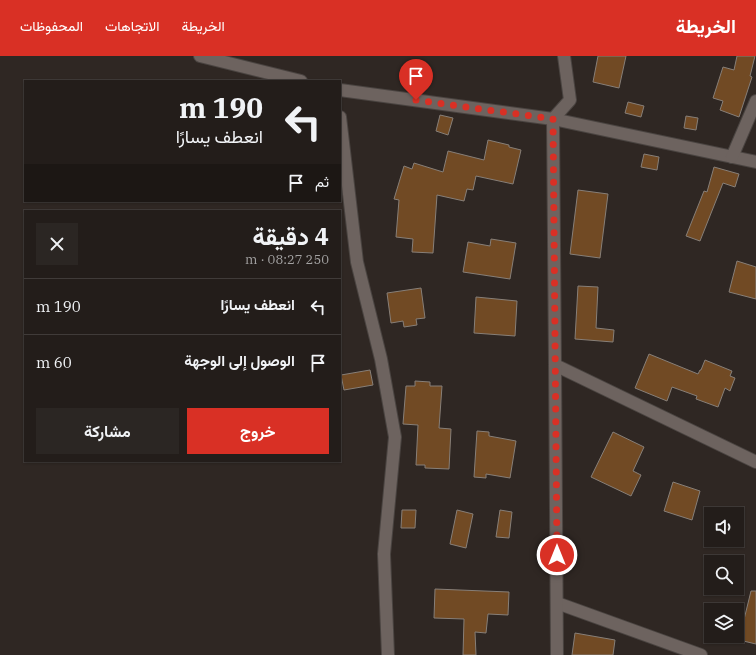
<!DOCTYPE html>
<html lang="ar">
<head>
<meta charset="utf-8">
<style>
  :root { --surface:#231d1a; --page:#2b2623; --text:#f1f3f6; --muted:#a3a2a2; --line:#403b39; --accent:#d93025 }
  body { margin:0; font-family:"IBM Plex Serif",Vazirmatn,serif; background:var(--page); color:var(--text); direction:rtl; height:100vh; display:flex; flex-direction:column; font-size:15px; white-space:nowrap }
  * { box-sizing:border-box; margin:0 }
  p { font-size:13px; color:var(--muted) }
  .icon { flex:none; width:22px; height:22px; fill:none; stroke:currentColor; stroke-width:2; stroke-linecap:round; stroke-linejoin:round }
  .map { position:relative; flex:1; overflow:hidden; direction:ltr }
  .sheet { position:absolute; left:24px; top:154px; width:317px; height:252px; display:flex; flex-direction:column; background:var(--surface); border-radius:0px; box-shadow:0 1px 3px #0004,0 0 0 1px var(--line); direction:rtl }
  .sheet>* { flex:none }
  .hud { position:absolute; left:24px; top:24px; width:317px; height:122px; border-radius:0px; box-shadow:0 1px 3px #0004,0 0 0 1px var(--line); direction:rtl; background:#231d1a; color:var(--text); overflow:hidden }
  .tools { position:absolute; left:704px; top:451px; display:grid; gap:8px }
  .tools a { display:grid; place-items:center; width:40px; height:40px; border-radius:0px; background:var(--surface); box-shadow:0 1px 3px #0004,0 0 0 1px var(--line); font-size:20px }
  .pin { position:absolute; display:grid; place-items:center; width:34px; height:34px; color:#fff; margin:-41px -17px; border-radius:50% 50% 50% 0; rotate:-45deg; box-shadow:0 0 4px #0007 }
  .pin .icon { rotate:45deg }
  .me { position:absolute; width:44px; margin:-22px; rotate:0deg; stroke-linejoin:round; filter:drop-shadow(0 0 3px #0008) }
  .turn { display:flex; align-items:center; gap:14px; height:84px; padding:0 12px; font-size:18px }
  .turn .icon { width:52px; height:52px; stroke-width:2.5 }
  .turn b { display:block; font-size:28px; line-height:34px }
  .then { display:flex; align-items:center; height:38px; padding:0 12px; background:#0003; gap:8px; font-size:15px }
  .round { display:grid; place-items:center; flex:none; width:42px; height:42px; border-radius:0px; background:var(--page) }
  .headline { display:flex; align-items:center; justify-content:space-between; height:68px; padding:0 12px }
  h1 { font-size:24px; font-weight:700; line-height:30px }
  .button { display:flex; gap:8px; margin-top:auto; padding:8px 12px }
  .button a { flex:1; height:46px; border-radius:0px; background:var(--accent); color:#fff; font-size:16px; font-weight:700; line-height:46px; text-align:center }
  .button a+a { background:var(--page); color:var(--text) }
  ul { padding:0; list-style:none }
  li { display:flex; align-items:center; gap:12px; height:56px; padding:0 12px; border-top:1px solid var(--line) }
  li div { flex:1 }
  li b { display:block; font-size:15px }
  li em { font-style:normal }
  header { display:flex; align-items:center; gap:24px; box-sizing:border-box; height:56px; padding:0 20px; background:var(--accent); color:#fff }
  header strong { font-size:19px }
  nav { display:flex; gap:22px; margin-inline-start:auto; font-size:14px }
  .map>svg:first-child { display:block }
</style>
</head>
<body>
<header>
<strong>الخريطة</strong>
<nav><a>الخريطة</a><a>الاتجاهات</a><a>المحفوظات</a></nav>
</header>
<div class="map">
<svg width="756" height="599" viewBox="0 0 756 599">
  <rect width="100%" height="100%" fill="#2f2723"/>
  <!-- building -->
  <g fill="#714a24" stroke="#877f78">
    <polygon points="598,0 626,0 619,32 593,26"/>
    <polygon points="737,0 755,0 750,20 752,21 739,61 720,54 723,45 713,42 723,11 734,14"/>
    <polygon points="628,46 644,50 641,61 625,57"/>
    <polygon points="440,59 453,62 448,79 436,75"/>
    <polygon points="686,60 698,62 696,74 684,72"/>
    <polygon points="488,84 509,89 509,91 521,94 513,128 476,120 473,134 467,133 464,145 437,139 433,197 412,196 413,183 396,181 399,144 394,143 404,110 412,113 414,107 443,116 448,95 484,104"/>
    <polygon points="644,98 659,101 657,114 641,111"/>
    <polygon points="714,111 739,118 735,131 723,127 700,185 686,180 704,135 707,136"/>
    <polygon points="578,134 608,138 600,202 570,198"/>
    <polygon points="491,183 516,187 510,223 463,216 468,186 490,190"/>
    <polygon points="737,205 756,211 756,243 729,236"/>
    <polygon points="578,230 598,231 596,272 614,274 613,286 575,283"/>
    <polygon points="421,232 425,262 416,263 417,269 404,271 403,265 391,267 387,237"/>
    <polygon points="476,241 517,245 515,280 474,277"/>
    <polygon points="649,298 698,318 700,314 701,314 705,304 732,315 730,320 735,322 730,335 725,332 718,351 696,343 697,340 672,331 667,345 635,332"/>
    <polygon points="370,314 373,329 344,334 341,319"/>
    <polygon points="415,325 430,326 430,330 442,330 439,372 451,373 449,413 425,412 425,409 416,409 418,369 403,368 406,330 415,330"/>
    <polygon points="477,375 489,376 489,380 516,385 510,422 486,418 486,422 474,421"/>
    <polygon points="613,376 644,391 633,415 641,419 631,440 591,421"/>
    <polygon points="673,426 700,435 692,464 664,455"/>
    <polygon points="402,454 416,454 415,472 401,472"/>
    <polygon points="457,454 473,458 466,492 450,488"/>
    <polygon points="500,454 512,456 509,482 496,481"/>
    <polygon points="435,533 509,536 508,559 488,558 486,577 475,576 476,599 463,599 464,563 434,562"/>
    <polygon points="751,535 756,535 756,588 739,584"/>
    <polygon points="575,577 615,584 613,599 572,599"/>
  </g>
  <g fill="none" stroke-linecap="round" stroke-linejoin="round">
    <defs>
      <g id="street">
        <polyline points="200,0 301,25"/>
        <polyline points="340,34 553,63 756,106"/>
        <polyline points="340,61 357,206 381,303 395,381 384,498 388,599"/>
        <polyline points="732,101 756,45"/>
        <polyline points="555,309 756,406"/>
        <polyline points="557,547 701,599"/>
        <polyline points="557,599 555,309 553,63 570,44 564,0"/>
      </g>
    </defs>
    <!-- street casing -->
    <use href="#street" stroke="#4a4441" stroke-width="14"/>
    <!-- street -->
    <use href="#street" stroke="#6d635f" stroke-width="12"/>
  </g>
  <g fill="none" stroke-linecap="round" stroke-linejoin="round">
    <!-- route -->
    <polyline stroke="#d93025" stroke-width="7" stroke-dasharray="0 12.6" points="416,44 553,63 557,499"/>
  </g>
</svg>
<div class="tools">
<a><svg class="icon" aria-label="sound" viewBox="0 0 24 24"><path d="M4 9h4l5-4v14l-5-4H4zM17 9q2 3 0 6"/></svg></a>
<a><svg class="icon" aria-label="search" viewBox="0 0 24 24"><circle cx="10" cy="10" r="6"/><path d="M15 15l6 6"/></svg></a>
<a><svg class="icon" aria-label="layers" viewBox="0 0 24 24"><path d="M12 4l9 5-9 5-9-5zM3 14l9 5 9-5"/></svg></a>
</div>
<div class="pin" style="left:416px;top:44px;background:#d93025"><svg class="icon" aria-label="arrive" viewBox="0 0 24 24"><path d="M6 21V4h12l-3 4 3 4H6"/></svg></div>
<svg class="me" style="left:557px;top:499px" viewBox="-20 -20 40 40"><circle r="17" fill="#d93025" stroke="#fff" stroke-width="3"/><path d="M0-11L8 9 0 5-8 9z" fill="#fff"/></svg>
<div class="hud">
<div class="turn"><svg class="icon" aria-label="left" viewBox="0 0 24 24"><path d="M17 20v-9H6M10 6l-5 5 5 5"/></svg><div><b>190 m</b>انعطف يسارًا</div></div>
<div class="then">ثم<svg class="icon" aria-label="arrive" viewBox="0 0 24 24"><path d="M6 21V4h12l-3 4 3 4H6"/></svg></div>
</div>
<section class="sheet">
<div class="headline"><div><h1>4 دقيقة</h1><p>250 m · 08:27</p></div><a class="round"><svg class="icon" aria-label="close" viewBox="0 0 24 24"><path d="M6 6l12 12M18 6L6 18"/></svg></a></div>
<ul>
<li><svg class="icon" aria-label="left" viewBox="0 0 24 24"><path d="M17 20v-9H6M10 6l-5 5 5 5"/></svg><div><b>انعطف يسارًا</b></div><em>190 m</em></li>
<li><svg class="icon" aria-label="arrive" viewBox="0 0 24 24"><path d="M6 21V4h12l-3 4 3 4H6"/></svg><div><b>الوصول إلى الوجهة</b></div><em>60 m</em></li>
</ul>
<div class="button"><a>خروج</a><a>مشاركة</a></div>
</section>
</div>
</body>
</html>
